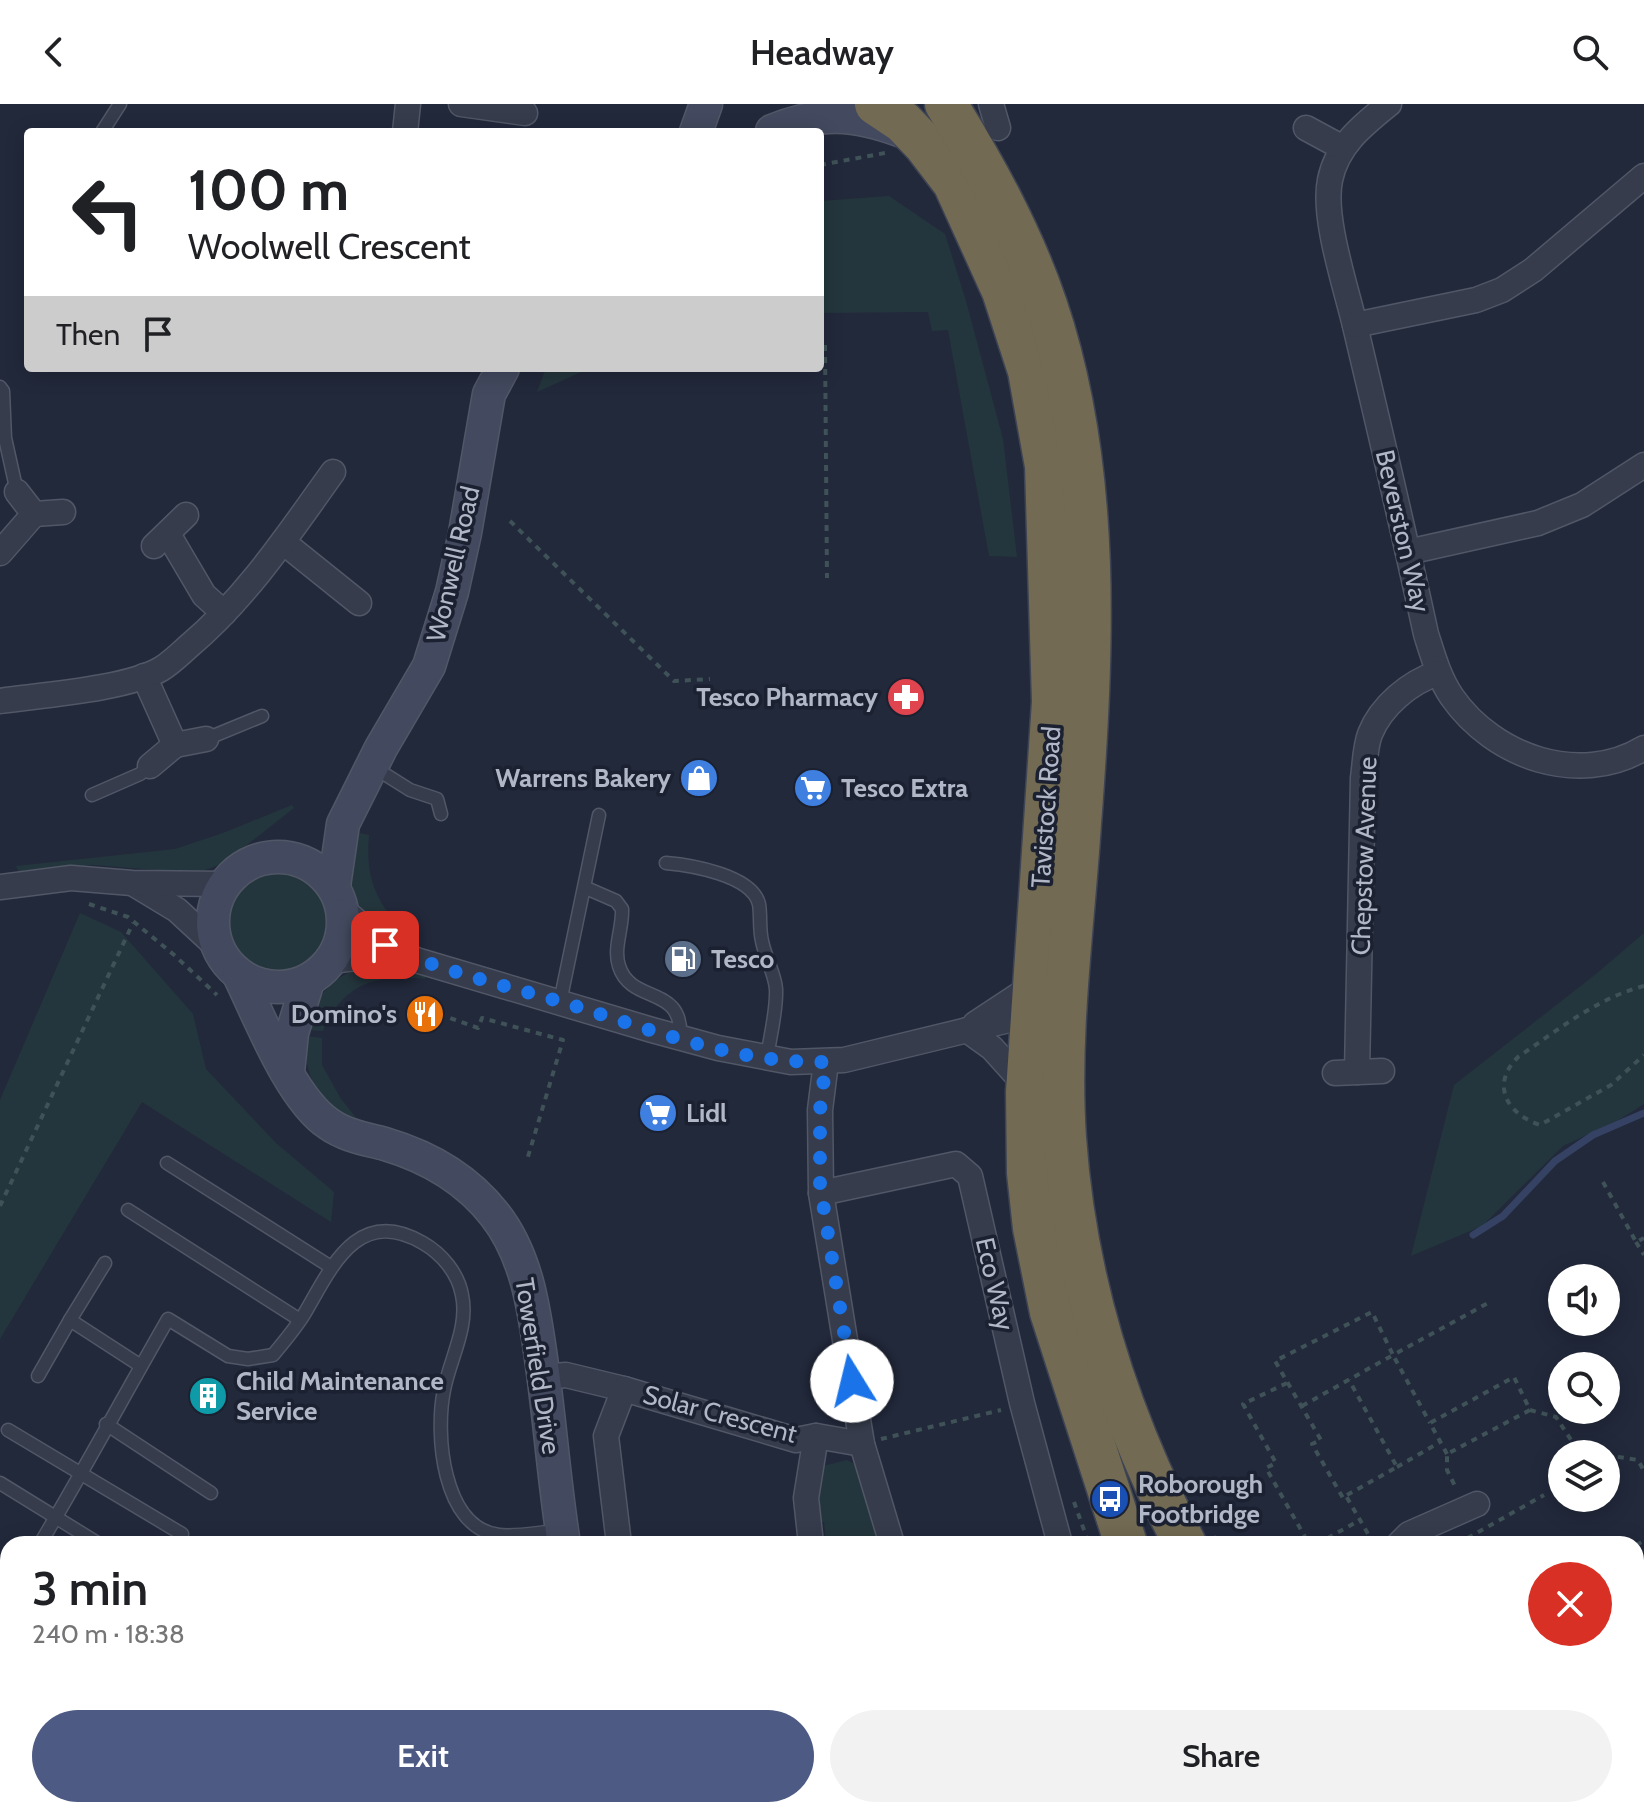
<!DOCTYPE html>
<html lang="en">
<head>
<meta charset="utf-8">
<style>
  :root { --surface:#fff; --page:#f2f2f2; --text:#202124; --muted:#757577; --accent:#4d5b84 }
  body { margin:0; font-family:Cabin,sans-serif; background:var(--page); color:var(--text); height:100vh; display:flex; flex-direction:column; font-size:30px; white-space:nowrap }
  * { box-sizing:border-box; margin:0 }
  p { font-size:26px; color:var(--muted) }
  .icon { flex:none; width:44px; height:44px; fill:none; stroke:currentColor; stroke-width:2; stroke-linecap:round; stroke-linejoin:round }
  .map { position:relative; flex:1; overflow:hidden }
  .sheet { position:absolute; left:0px; top:1432px; width:1644px; height:282px; display:flex; flex-direction:column; background:var(--surface); border-radius:24px 24px 0 0; box-shadow:0 4px 20px #0003 }
  .sheet>* { flex:none }
  .hud { position:absolute; left:24px; top:24px; width:800px; height:244px; border-radius:8px; box-shadow:0 4px 20px #0003; background:#fff; color:var(--text); overflow:hidden }
  .buttons { position:absolute; left:1548px; top:1160px; display:grid; gap:16px }
  .buttons a { display:grid; place-items:center; width:72px; height:72px; border-radius:50%; background:var(--surface); box-shadow:0 4px 20px #0003; font-size:40px }
  .pin { position:absolute; display:grid; place-items:center; width:68px; height:68px; color:#fff; margin:-34px; border-radius:16px; box-shadow:0 4px 12px #0006 }
  .me { position:absolute; width:88px; margin:-44px; rotate:351deg; stroke-linejoin:round; filter:drop-shadow(0 0 6px #0008) }
  .turn { display:flex; align-items:center; gap:28px; height:168px; padding:0 32px; font-size:36px }
  .turn .icon { width:104px; height:104px; stroke-width:2.5 }
  .turn b { display:block; font-size:56px; line-height:68px }
  .then { display:flex; align-items:center; height:76px; padding:0 32px; background:#0003; gap:16px; font-size:30px }
  .round { display:grid; place-items:center; flex:none; width:84px; height:84px; border-radius:42px; background:var(--page) }
  .overview { display:flex; align-items:center; justify-content:space-between; height:136px; padding:0 32px }
  h1 { font-size:48px; font-weight:600; line-height:60px }
  .button { display:flex; gap:16px; margin-top:auto; padding:16px 32px }
  .button a { flex:1; height:92px; border-radius:48px; background:var(--accent); color:#fff; font-size:32px; font-weight:600; line-height:92px; text-align:center }
  .button a+a { background:var(--page); color:var(--text) }
  header { display:flex; justify-content:space-between; align-items:center; height:104px; padding:0 32px; background:var(--surface); font-size:36px; font-weight:600 }
  .map>svg:first-child { display:block }
</style>
</head>
<body>
<header><svg class="icon" aria-label="back" viewBox="0 0 24 24"><path d="M15 5l-7 7 7 7"/></svg>Headway<svg class="icon" aria-label="search" viewBox="0 0 24 24"><circle cx="10" cy="10" r="6"/><path d="M15 15l6 6"/></svg></header>
<div class="map">
<svg width="1644" height="1713" viewBox="0 0 1644 1713">
  <rect width="100%" height="100%" fill="#22293b"/>
  <!-- green -->
  <g fill="#24363d">
    <polygon points="889,92 945,130 966,197 1003,335 1017,453 989,452 948,226 932,227 928,208 820,209 820,97"/>
    <polygon points="546,264 590,264 537,288"/>
    <polygon points="292,701 294,704 224,759 197,769 93,761 19,768 16,762 175,745 223,729"/>
    <path d="M354 728 369 731C365 779 378 801 411 835 381 834 352 802 347 772 345 759 352 741 354 728Z"/>
    <circle cx="278" cy="819" r="49"/>
    <polygon points="80,809 121,828 193,910 206,965 276,1039 334,1088 331,1118 142,998 0,1235 0,996"/>
    <polygon points="1644,829 1644,1000 1617,1017 1563,1042 1482,1122 1411,1152 1454,981 1596,870"/>
    <path d="M392 860 426 871 425 875C377 869 342 880 323 927L305 926C320 879 344 862 392 860Z"/>
    <path d="M306 932 322 934V961L341 995 358 1016C319 1007 302 968 306 932Z"/>
    <polygon points="847,1356 858,1362 881,1440 826,1440 824,1418 817,1418 816,1376 823,1362"/>
    <polygon points="0,1525 8,1530 8,1706 324,1706 325,1713 0,1713"/>
    <polygon points="806,1706 1152,1706 1156,1713 665,1713 722,1707 794,1710"/>
  </g>
  <g fill="none" stroke-linecap="round" stroke-linejoin="round">
    <!-- stream -->
    <polyline stroke="#354263" stroke-width="7" points="1473,1131 1503,1112 1555,1057 1593,1031 1644,1009"/>
    <defs>
      <g id="lane">
        <polyline points="102,28 120,0"/>
        <polyline points="0,283 3,287 5,334 17,388"/>
        <polyline points="206,635 262,612"/>
        <polyline points="375,664 410,686 437,695 441,710"/>
        <polyline points="92,691 140,670 150,662"/>
        <path d="M666 759C690 761 752 771 759 800 761 812 759 825 762 837 765 853 775 870 776 885 777 907 770 932 767 954"/>
        <path d="M586 784 616 797 622 805C623 824 613 844 619 862 631 901 684 880 680 934"/>
        <polyline points="560,898 599,711"/>
        <polyline points="167,1059 331,1163"/>
        <polyline points="128,1106 300,1216"/>
        <polyline points="105,1159 70,1216 141,1262"/>
        <polyline points="38,1272 70,1216"/>
        <polyline points="106,1320 211,1389"/>
        <polyline points="8,1326 182,1430"/>
        <polyline points="0,1379 99,1440"/>
        <path d="M40 1440C84 1366 125 1290 168 1215L228 1252 248 1255 273 1251C283 1239 294 1226 303 1212 330 1167 356 1100 423 1139 442 1150 458 1169 462 1191 469 1223 450 1255 444 1286 435 1329 442 1424 499 1431 518 1433 540 1428 559 1427"/>
        <polyline points="0,1466 8,1467"/>
      </g>
      <g id="street">
        <polyline points="461,0 525,9"/>
        <polyline points="991,0 998,24"/>
        <path d="M1389 0C1363 21 1337 41 1330 76 1322 114 1347 186 1356 226 1380 327 1404 429 1426 530 1433 552 1439 574 1452 593 1494 653 1579 683 1644 644"/>
        <polyline points="1306,24 1343,44"/>
        <polyline points="405,28 408,0"/>
        <polyline points="1355,221 1476,196 1502,186 1533,166 1644,72"/>
        <polyline points="34,410 63,408"/>
        <polyline points="168,430 204,491 224,509"/>
        <polyline points="283,438 359,499"/>
        <polyline points="154,442 186,411"/>
        <polyline points="1408,448 1538,419 1582,401 1644,361"/>
        <polyline points="0,449 34,410 17,388"/>
        <polyline points="144,572 175,641 150,662"/>
        <path d="M0 597C42 591 127 585 161 565 171 559 181 549 189 542 247 493 290 428 333 368"/>
        <polyline points="175,641 206,635"/>
        <polyline points="134,780 177,806 217,843"/>
        <polyline points="0,783 71,774 132,779 225,780"/>
        <path d="M342 804C365 827 387 842 416 856L652 926 718 944 791 958 844 956 1009 916 1031 914 1042 920"/>
        <polyline points="331,857 380,851 402,854"/>
        <polyline points="975,920 1034,881"/>
        <polyline points="967,926 992,944 1028,984"/>
        <polyline points="826,958 820,1006 821,1089 862,1340 892,1440"/>
        <path d="M1357 968 1363 674C1365 660 1365 643 1370 630 1381 602 1410 578 1438 569"/>
        <polyline points="1335,969 1382,967"/>
        <polyline points="821,1089 956,1060 970,1072 1022,1299 1060,1440"/>
        <polyline points="544,1273 566,1271 624,1285"/>
        <polyline points="619,1440 606,1332 624,1285 796,1336 816,1332 862,1340"/>
        <polyline points="811,1440 806,1394 816,1332"/>
        <polyline points="1399,1440 1409,1430 1477,1400"/>
        <polyline points="1240,1706 1240,1713"/>
        <polyline points="1453,1706 1459,1713"/>
      </g>
      <g id="secondary">
        <path d="M772 27C821 7 853 9 902 27"/>
        <polyline points="696,28 706,0"/>
        <circle cx="278" cy="818" r="65"/>
        <polyline points="334,782 343,720 381,644 429,562 452,488 465,429 489,290 503,264"/>
        <path d="M239 871C259 912 291 995 329 1020 346 1032 366 1035 385 1040 429 1053 467 1075 495 1111 527 1152 534 1205 541 1254 550 1316 554 1378 564 1440"/>
        <polyline points="288,968 292,929 308,877"/>
        <polyline points="608,1706 609,1713"/>
      </g>
      <g id="highway">
        <polyline points="876,0 903,18 925,41 954,79 1003,187 1029,267 1046,362 1053,598 1027,988 1028,1069 1034,1124 1051,1208 1126,1440"/>
        <path d="M946 0C985 63 1022 130 1046 201 1102 366 1093 548 1080 720 1073 825 1058 929 1065 1034 1075 1176 1119 1314 1185 1440"/>
        <polyline points="1287,1706 1295,1713"/>
        <polyline points="1367,1706 1372,1713"/>
      </g>
    </defs>
    <!-- lane casing -->
    <use href="#lane" stroke="#515766" stroke-width="15"/>
    <!-- street casing -->
    <use href="#street" stroke="#515766" stroke-width="27"/>
    <!-- secondary casing -->
    <use href="#secondary" stroke="#515766" stroke-width="35"/>
    <!-- highway casing -->
    <use href="#highway" stroke="#3e4453" stroke-width="45"/>
    <!-- path -->
    <g stroke="#3f5257" stroke-width="4" stroke-dasharray="6 6" stroke-linecap="butt">
      <polyline points="820,61 885,49"/>
      <polyline points="825,241 827,474"/>
      <polyline points="510,417 674,577 710,575"/>
      <polyline points="89,800 128,813 173,850 217,891"/>
      <path d="M1644 882C1597 894 1558 926 1518 953 1490 981 1507 1010 1540 1021L1611 981 1644 951"/>
      <polyline points="439,910 478,924 482,914 563,936 527,1056"/>
      <polyline points="1603,1078 1636,1138 1644,1134"/>
      <polyline points="0,1102 133,819"/>
      <polyline points="1636,1138 1644,1151"/>
      <polyline points="1287,1279 1243,1300 1276,1359 1266,1364 1309,1440"/>
      <polyline points="1302,1302 1393,1251 1430,1319"/>
      <polyline points="1530,1306 1556,1313 1577,1345 1603,1350"/>
      <polyline points="881,1335 1001,1306"/>
      <polyline points="1447,1350 1430,1319 1514,1273 1530,1306 1447,1350 1447,1366 1456,1384"/>
      <polyline points="1606,1351 1638,1356 1644,1367"/>
      <polyline points="1397,1363 1440,1338"/>
      <polyline points="1347,1391 1397,1363 1349,1276"/>
      <polyline points="1074,1398 1089,1440"/>
      <polyline points="1214,1433 1232,1440"/>
      <polyline points="1317,1440 1360,1416"/>
      <polyline points="1374,1440 1346,1392 1343,1394 1312,1340 1321,1336 1275,1257 1372,1208 1393,1251 1488,1199"/>
      <polyline points="1457,1440 1544,1391"/>
      <polyline points="1636,1441 1644,1437"/>
      <polyline points="1636,1544 1644,1540"/>
      <polyline points="0,1573 8,1598"/>
      <polyline points="1636,1611 1644,1610"/>
      <polyline points="211,1706 215,1713"/>
      <polyline points="1185,1706 1187,1713"/>
      <polyline points="29,1713 41,1706"/>
      <polyline points="74,1713 77,1706"/>
      <polyline points="222,1713 227,1706"/>
      <polyline points="845,1713 845,1706"/>
      <polyline points="1150,1713 1162,1706"/>
    </g>
    <!-- lane -->
    <use href="#lane" stroke="#363c4c" stroke-width="12"/>
    <!-- street -->
    <use href="#street" stroke="#363c4c" stroke-width="24"/>
    <!-- secondary -->
    <use href="#secondary" stroke="#434a5f" stroke-width="32"/>
    <!-- highway -->
    <use href="#highway" stroke="#726a52" stroke-width="42"/>
  </g>
  <g fill="none" stroke-linecap="round" stroke-linejoin="round">
    <!-- route -->
    <path stroke="#1a73e8" stroke-width="14" stroke-dasharray="0 25.2" d="M385 841C443 868 504 881 565 899 649 925 738 960 826 958L820 1006V1081L852 1277"/>
  </g>
  <!-- icons -->
  <defs>
    <symbol id="pharmacy-disc" viewBox="-11 -11 22 22"><circle r="9.5" fill="#e0444e" stroke="#1b2130"/><path d="M-2-6h4v4h4v4h-4v4h-4v-4h-4v-4h4Z" fill="#fff"/></symbol>
    <symbol id="shop-disc" viewBox="-11 -11 22 22"><circle r="9.5" fill="#3f7fe0" stroke="#1b2130"/><path d="M-5-2.5h2.3a2.7 3.5 0 0 1 5.4 0H5L5.5 6h-11ZM-1.5-2.5h3a1.5 2.3 0 0 0-3 0Z" fill="#fff"/></symbol>
    <symbol id="supermarket-disc" viewBox="-11 -11 22 22"><circle r="9.5" fill="#3f7fe0" stroke="#1b2130"/><path d="M-6-5.5h2.5l.6 2H6L4.5 2H-2.5L-4.4-4H-6ZM-1.5 3.2a1.3 1.3 0 1 0 .1 0ZM3 3.2a1.3 1.3 0 1 0 .1 0Z" fill="#fff"/></symbol>
    <symbol id="fuel-disc" viewBox="-11 -11 22 22"><circle r="9.5" fill="#5c6f8a" stroke="#1b2130"/><path d="M-5.5-6h7V0h2V4h1.3V-2.5L3-4.5l.8-.8L6-3V5H2.5V1h-1V6h-7ZM-4.2-4.7v3.2H.2V-4.7Z" fill="#fff"/></symbol>
    <symbol id="restaurant-disc" viewBox="-11 -11 22 22"><circle r="9.5" fill="#e8710a" stroke="#1b2130"/><path d="M-5-6h1v4h1v-4h1v4h1v-4h1v5L-1.5 .5V6h-2V.5L-5-1ZM5-6V6H3V1.5H1.5Q1.5-4 5-6Z" fill="#fff"/></symbol>
    <symbol id="building-disc" viewBox="-11 -11 22 22"><circle r="9.5" fill="#0f9aa8" stroke="#1b2130"/><path d="M-4-6H4V6H1V3H-1V6H-4ZM-2.5-4.3h1.7v1.8h-1.7ZM.8-4.3h1.7v1.8H.8ZM-2.5-1h1.7V.8h-1.7ZM.8-1h1.7V.8H.8Z" fill="#fff"/></symbol>
    <symbol id="bus-disc" viewBox="-11 -11 22 22"><circle r="9.5" fill="#1a4fb4" stroke="#1b2130"/><path d="M-5-6H5V4H4V6H2V4H-2V6H-4V4H-5ZM-3.5-4V0h7V-4ZM-3.5 1.2v1.5H-2V1.2ZM2 1.2v1.5H3.5V1.2Z" fill="#fff"/></symbol>
  </defs>
  <g fill-rule="evenodd">
    <use href="#pharmacy-disc" x="884" y="571" width="44" height="44"/>
    <use href="#shop-disc" x="677" y="652" width="44" height="44"/>
    <use href="#supermarket-disc" x="791" y="662" width="44" height="44"/>
    <use href="#fuel-disc" x="661" y="833" width="44" height="44"/>
    <use href="#restaurant-disc" x="403" y="888" width="44" height="44"/>
    <use href="#supermarket-disc" x="636" y="987" width="44" height="44"/>
    <use href="#building-disc" x="186" y="1270" width="44" height="44"/>
    <use href="#bus-disc" x="1088" y="1373" width="44" height="44"/>
  </g>
  <g text-anchor="middle" dominant-baseline="central" stroke-width="7" stroke-linejoin="round" paint-order="stroke">
    <!-- street labels -->
    <g font-size="26" fill="#b1b7c7" stroke="#1b2130">
      <text transform="translate(1403 427) rotate(77)">Beverston Way</text>
      <text transform="translate(453 460) rotate(-77)">Wonwell Road</text>
      <text transform="translate(1046 703) rotate(-86)">Tavistock Road</text>
      <text transform="translate(1364 752) rotate(-88)">Chepstow Avenue</text>
      <text transform="translate(995 1180) rotate(77)">Eco Way</text>
      <text transform="translate(538 1262) rotate(81)">Towerfield Drive</text>
      <text transform="translate(720 1310) rotate(15)">Solar Crescent</text>
    </g>
    <!-- poi labels -->
    <g font-size="26" font-weight="bold" fill="#b1b7c7" stroke="#1b2130" text-anchor="start">
      <text x="878" y="593" text-anchor="end">Tesco Pharmacy</text>
      <text x="671" y="674" text-anchor="end">Warrens Bakery</text>
      <text x="841" y="684">Tesco Extra</text>
      <text x="711" y="855">Tesco</text>
      <text x="397" y="910" text-anchor="end">Domino's</text>
      <text x="686" y="1009">Lidl</text>
      <text x="236" y="1277">Child Maintenance<tspan x="236" dy="30">Service</tspan></text>
      <text x="1138" y="1380">Roborough<tspan x="1138" dy="30">Footbridge</tspan></text>
    </g>
  </g>
</svg>
<div class="buttons">
<a><svg class="icon" aria-label="sound" viewBox="0 0 24 24"><path d="M4 9h4l5-4v14l-5-4H4zM17 9q2 3 0 6"/></svg></a>
<a><svg class="icon" aria-label="search" viewBox="0 0 24 24"><circle cx="10" cy="10" r="6"/><path d="M15 15l6 6"/></svg></a>
<a><svg class="icon" aria-label="layers" viewBox="0 0 24 24"><path d="M12 4l9 5-9 5-9-5zM3 14l9 5 9-5"/></svg></a>
</div>
<div class="pin" style="left:385px;top:841px;background:#d93025"><svg class="icon" aria-label="arrive" viewBox="0 0 24 24"><path d="M6 21V4h12l-3 4 3 4H6"/></svg></div>
<svg class="me" style="left:852px;top:1277px" viewBox="-20 -20 40 40"><circle r="19" fill="#fff"/><path d="M0-13L10 11 0 6-10 11z" fill="#1a73e8"/></svg>
<div class="hud">
<div class="turn"><svg class="icon" aria-label="left" viewBox="0 0 24 24"><path d="M17 20v-9H6M10 6l-5 5 5 5"/></svg><div><b>100 m</b>Woolwell Crescent</div></div>
<div class="then">Then<svg class="icon" aria-label="arrive" viewBox="0 0 24 24"><path d="M6 21V4h12l-3 4 3 4H6"/></svg></div>
</div>
<section class="sheet">
<div class="overview"><div><h1>3 min</h1><p>240 m · 18:38</p></div><a class="round" style="background:#d93025;color:#fff"><svg class="icon" aria-label="close" viewBox="0 0 24 24"><path d="M6 6l12 12M18 6L6 18"/></svg></a></div>
<div class="button"><a>Exit</a><a>Share</a></div>
</section>
</div>
</body>
</html>
